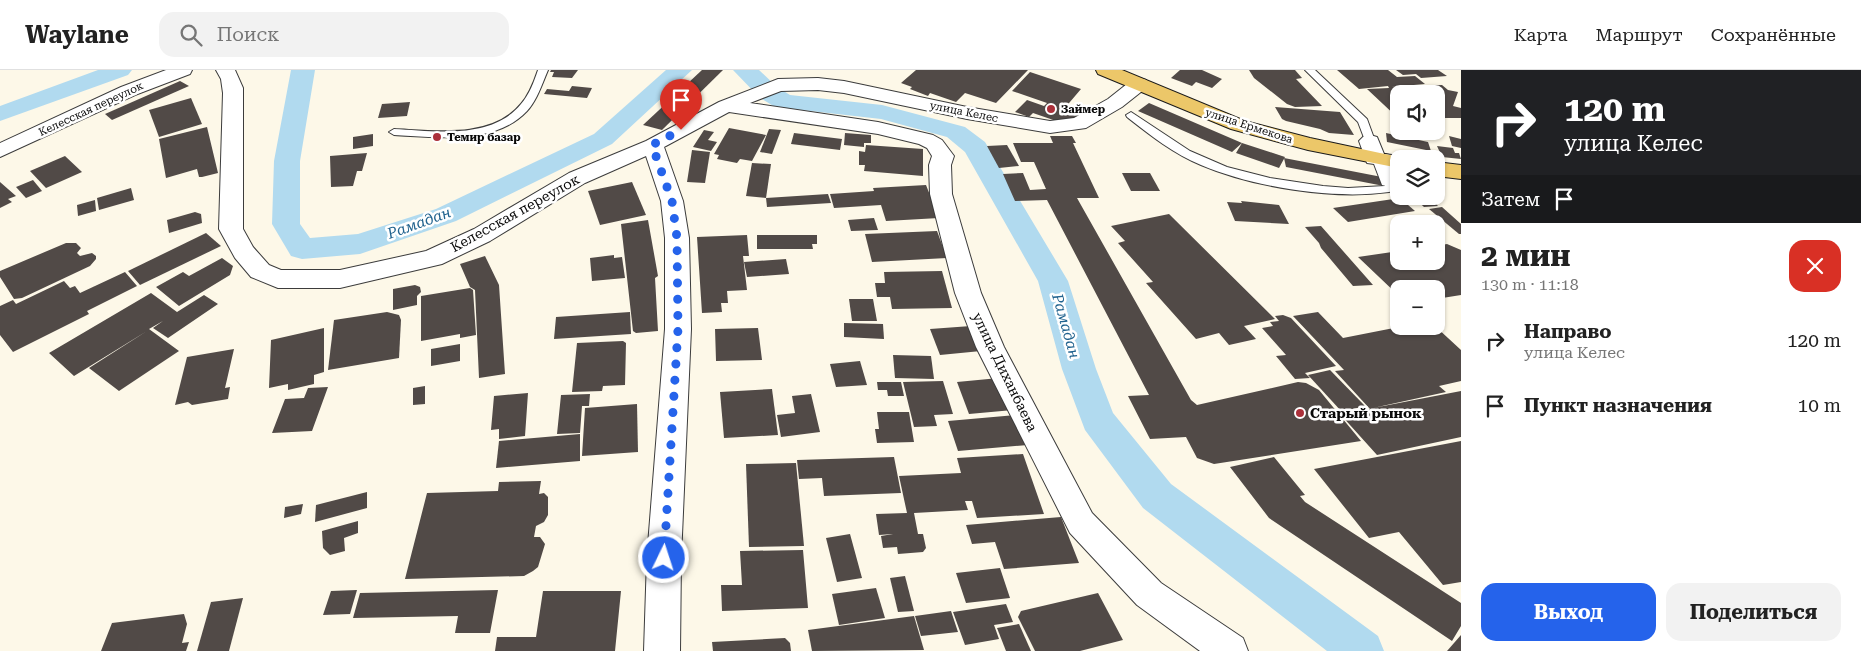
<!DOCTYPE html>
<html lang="ru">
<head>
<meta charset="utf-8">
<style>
  :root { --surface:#fff; --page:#f2f2f2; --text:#222; --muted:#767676; --line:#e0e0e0; --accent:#2563eb }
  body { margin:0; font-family:"Roboto Serif",serif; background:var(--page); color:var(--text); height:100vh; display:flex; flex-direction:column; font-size:19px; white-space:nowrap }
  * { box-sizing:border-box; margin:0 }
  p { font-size:16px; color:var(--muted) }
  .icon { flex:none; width:28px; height:28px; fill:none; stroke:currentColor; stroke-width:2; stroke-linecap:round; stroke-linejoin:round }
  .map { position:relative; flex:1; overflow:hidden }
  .sheet { display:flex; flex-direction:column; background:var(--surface); width:400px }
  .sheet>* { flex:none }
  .guide { background:#202124; color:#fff; overflow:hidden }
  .fabs { position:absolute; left:1390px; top:15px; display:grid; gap:10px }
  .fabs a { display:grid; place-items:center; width:55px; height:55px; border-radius:10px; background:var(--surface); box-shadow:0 1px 4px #0004; font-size:25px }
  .pin { position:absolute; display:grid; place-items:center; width:42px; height:42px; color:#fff; margin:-51px -21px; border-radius:50% 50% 50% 0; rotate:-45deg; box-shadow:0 0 5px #0007 }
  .pin .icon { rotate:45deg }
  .me { position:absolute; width:55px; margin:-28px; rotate:4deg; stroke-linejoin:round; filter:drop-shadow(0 0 4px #0008) }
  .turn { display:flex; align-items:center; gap:18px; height:105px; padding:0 20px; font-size:22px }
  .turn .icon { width:65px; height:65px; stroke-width:2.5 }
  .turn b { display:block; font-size:35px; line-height:42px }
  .then { display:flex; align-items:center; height:48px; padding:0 20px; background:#0003; gap:10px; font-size:19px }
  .round { display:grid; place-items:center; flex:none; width:52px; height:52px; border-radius:15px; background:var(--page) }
  .headline { display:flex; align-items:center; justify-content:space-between; height:85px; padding:0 20px }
  h1 { font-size:30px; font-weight:700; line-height:38px }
  .action { display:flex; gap:10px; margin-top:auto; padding:10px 20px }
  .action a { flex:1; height:58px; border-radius:15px; background:var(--accent); color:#fff; font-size:20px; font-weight:700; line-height:58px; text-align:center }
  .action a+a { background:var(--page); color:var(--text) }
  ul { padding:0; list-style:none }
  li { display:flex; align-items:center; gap:15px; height:65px; padding:0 20px }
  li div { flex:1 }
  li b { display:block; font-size:19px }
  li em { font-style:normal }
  header { display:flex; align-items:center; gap:30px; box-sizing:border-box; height:70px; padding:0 25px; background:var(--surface); border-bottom:1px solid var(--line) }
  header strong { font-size:24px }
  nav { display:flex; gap:28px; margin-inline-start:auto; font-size:18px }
  .search { width:350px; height:45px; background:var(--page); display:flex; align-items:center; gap:12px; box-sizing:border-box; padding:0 18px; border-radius:15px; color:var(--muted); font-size:19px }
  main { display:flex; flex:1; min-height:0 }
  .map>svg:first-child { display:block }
</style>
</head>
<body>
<header>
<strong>Waylane</strong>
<div class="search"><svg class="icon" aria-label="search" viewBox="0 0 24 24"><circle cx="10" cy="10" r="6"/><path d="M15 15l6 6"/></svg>Поиск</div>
<nav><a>Карта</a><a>Маршрут</a><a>Сохранённые</a></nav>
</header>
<main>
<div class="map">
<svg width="1461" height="581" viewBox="0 0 1461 581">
  <rect width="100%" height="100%" fill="#fdf8e8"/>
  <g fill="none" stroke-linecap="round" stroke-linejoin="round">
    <!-- canal -->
    <g fill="#b1daef" fill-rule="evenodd">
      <polygon points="98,0 132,0 128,5 0,51 0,36"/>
      <polygon points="291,0 315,0 300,91 300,154 310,168 358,164 436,139 594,64 666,0 692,0 612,74 456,151 360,184 302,189 291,186 272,154 274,91"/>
      <polygon points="733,0 759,0 777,17 790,25 882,35 965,57 985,72 1068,211 1096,299 1113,343 1171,414 1378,566 1384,581 1327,581 1143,438 1085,360 1062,299 1038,211 965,82 947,67 881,49 775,37 759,27"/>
    </g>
  </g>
  <!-- building -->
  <g fill="#514a47">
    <polygon points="551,0 578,0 572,8 552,7 554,2 550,2"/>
    <polygon points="702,0 723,0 662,60 643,55"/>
    <polygon points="916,0 1028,0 996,33 965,23 956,32 930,23 928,26 910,19 912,17 901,13"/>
    <polygon points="1180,0 1202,0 1222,9 1212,18 1196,12 1192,16 1171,8"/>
    <polygon points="1249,0 1295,0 1302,8 1296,9 1322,36 1295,37 1287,34 1254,8"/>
    <polygon points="1337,0 1388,0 1397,7 1415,6 1425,14 1391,17 1442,15 1448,20 1458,22 1453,36 1461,38 1461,48 1436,48 1436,24 1399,24 1399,49 1367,19 1389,18 1388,16 1359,19"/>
    <polygon points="1396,0 1438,0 1447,6 1421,8 1416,4 1403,5"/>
    <polygon points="1030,2 1081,19 1064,39 1081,45 1062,53 1033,43 1029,47 1015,42 1027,30 1044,36 1047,33 1012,21"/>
    <polygon points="180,11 189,16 112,50 105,44"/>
    <polygon points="572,16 592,18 587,28 544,24 547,19 569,21"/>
    <polygon points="191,28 202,54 159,67 149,40"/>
    <polygon points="410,32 407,46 378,48 382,34"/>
    <polygon points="1149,33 1242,73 1285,87 1279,98 1236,83 1242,73 1232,82 1138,41"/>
    <polygon points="1275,37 1340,42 1354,65 1329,63 1320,59 1286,51 1282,49"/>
    <polygon points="207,57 218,103 202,107 199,107 197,99 166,108 159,69"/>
    <polygon points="729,58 766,65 752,91 740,89 737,93 717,89 719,85 714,84"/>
    <polygon points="769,59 781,60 772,84 760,82"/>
    <polygon points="704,60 714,62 708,70 717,72 711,81 693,77"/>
    <polygon points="794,63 842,69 840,80 791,74"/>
    <polygon points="845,63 871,65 871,73 864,73 864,77 844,75"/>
    <polygon points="1386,63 1428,72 1431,81 1387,72"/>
    <polygon points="373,64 373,76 353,79 353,67"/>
    <polygon points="1050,66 1072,66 1076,73 1073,73 1099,128 1077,128 1191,330 1197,335 1298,312 1306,313 1319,320 1361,371 1214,394 1197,388 1186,367 1150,369 1128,326 1149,325 1047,130 1015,131 1003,104 1023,103 1030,120 1046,119 1034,92 1021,92 1013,73 1053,73"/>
    <polygon points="1449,66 1461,69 1461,78 1452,76"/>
    <polygon points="866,75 923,79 923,106 864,101 865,95 859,95 859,81 865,82"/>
    <polygon points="1007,75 1019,96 999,98 987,76"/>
    <polygon points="1437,76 1453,78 1455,83 1459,83 1461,89 1442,87"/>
    <polygon points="692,80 710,82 705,113 687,112"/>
    <polygon points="367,83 362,101 357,101 353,116 331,117 330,86"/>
    <polygon points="65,86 82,102 46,118 30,101"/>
    <polygon points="1284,88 1382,107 1384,116 1286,97"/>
    <polygon points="752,93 771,94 766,128 746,126"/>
    <polygon points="1122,103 1150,103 1160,121 1131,121"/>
    <polygon points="33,110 42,121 26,128 16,117"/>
    <polygon points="0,112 16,126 8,129 12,132 0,138"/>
    <polygon points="632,112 646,145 600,155 588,121"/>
    <polygon points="926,115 939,148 886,151 881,135 834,138 830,124 874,121 873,118"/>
    <polygon points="131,118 134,130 99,140 97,128"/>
    <polygon points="828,124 831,133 767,137 766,128"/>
    <polygon points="1412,126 1428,126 1438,136 1424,137"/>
    <polygon points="1400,128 1415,141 1348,152 1333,138"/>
    <polygon points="95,130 96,141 78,146 77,135"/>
    <polygon points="1241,131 1279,135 1289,154 1235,151 1227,132 1242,133"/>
    <polygon points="1442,137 1461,154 1461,164 1459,164 1429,139"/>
    <polygon points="195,142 201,144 202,153 169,163 167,150"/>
    <polygon points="1169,144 1275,249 1244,256 1256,269 1229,275 1219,263 1196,269 1146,213 1153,212 1118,173 1125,171 1111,156"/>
    <polygon points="874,148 878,160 851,161 848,150"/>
    <polygon points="648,150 658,206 655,208 658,261 636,263 633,261 621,154"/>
    <polygon points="1321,156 1373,215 1353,216 1321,178 1319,173 1305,157"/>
    <polygon points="937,161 947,188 872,192 865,164"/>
    <polygon points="206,163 221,176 140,215 128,201"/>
    <polygon points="747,165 749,186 743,186 747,220 727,221 728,233 721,233 722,242 702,243 697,167"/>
    <polygon points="757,165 817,165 817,174 812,174 813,179 757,179"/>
    <polygon points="66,173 76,173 81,178 77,183 80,186 92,183 96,186 96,189 90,196 22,228 14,229 0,207 0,201"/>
    <polygon points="1447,174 1461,180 1461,225 1436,229 1436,219 1399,219 1399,226 1358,187 1399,181 1399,191 1436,191 1436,176"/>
    <polygon points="614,185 614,188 622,187 625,208 592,211 590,188"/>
    <polygon points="485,186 499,215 505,304 479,308 475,220 470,217 460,194"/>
    <polygon points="222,188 233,196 230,205 179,236 156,217 183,202 189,206"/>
    <polygon points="786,189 789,204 747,207 744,192"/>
    <polygon points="942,201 952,238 892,239 890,227 877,227 875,213 885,213 884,202"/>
    <polygon points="125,202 137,216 87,241 89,244 13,282 0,265 0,236 13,230 16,234 64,211 70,218 75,216 80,223"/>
    <polygon points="415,215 420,217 421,222 417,226 417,235 393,240 393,219"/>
    <polygon points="470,218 473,220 476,265 460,268 460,264 421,271 421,226"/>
    <polygon points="151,223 177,242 204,225 218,234 168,268 153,258 163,251 149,259 179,281 119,321 89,298 147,261 74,306 49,283"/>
    <polygon points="849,229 873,229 877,251 852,251"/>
    <polygon points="387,242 399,245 401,250 399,288 328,300 334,250"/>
    <polygon points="630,242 631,264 554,269 556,247"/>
    <polygon points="1318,242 1343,268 1404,256 1435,256 1461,280 1461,311 1439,316 1446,322 1373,338 1461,321 1461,367 1377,385 1341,345 1370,339 1335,301 1344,300 1293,246"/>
    <polygon points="1283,245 1291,248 1336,296 1305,303 1310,308 1295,309 1276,286 1286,285 1262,258 1273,256 1270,252 1279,251 1275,246"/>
    <polygon points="844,253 883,254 884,269 844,267"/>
    <polygon points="971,256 981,281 940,285 930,259"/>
    <polygon points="324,258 324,302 314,305 314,314 288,320 288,314 269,318 271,270"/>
    <polygon points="758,258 762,290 716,291 715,259"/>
    <polygon points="623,271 626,273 625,315 603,316 602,321 572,322 577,273"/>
    <polygon points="460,274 460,291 431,296 431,279"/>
    <polygon points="234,279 225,318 230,317 228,329 192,335 188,332 175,335 187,287"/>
    <polygon points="893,285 931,286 934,309 895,308"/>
    <polygon points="860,291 867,315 836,317 830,294"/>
    <polygon points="1330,300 1365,336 1342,342 1308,305"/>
    <polygon points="999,308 1013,340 969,344 957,312"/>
    <polygon points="943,311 953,344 934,345 937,356 914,357 903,312"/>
    <polygon points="877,312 901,312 904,326 888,326 887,320 878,320"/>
    <polygon points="425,316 425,334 413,335 413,318"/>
    <polygon points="328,317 312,361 272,363 285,329 304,328 308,318"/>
    <polygon points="772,319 778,365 724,368 720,322"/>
    <polygon points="528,323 525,366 499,369 499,359 491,360 494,326"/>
    <polygon points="590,324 589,336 582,336 580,363 557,364 561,325"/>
    <polygon points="811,324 820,362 781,367 777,345 795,343 792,326"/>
    <polygon points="637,334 638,382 582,386 585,338"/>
    <polygon points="877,342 909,342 914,372 877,373 875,359 879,359"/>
    <polygon points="1016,345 1028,375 958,381 948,351"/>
    <polygon points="580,364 580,391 496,398 499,371"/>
    <polygon points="1461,371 1461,512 1443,515 1399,462 1369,468 1314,399"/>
    <polygon points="1023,384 1044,444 977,448 972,431 965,431 968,440 914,443 918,464 923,464 926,478 923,482 898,484 897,477 883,478 881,466 893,464 879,465 876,444 907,443 899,406 961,403 957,388"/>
    <polygon points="894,387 901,423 824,426 822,408 799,409 797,390"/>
    <polygon points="1274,387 1305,425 1300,426 1305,432 1461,533 1461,556 1452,571 1269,448 1230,397"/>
    <polygon points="796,393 804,476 749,477 746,394"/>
    <polygon points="541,411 539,424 544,423 548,427 548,445 544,452 536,456 534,467 540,467 545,474 538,497 533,501 524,506 405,509 427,423 498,421 499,412"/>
    <polygon points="367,422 367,438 315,452 316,435"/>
    <polygon points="303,434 301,444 284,448 285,437"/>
    <polygon points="1061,447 1079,493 1004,499 995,472 972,474 966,455"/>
    <polygon points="358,451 358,463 344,468 345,481 330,485 323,478 322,461"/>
    <polygon points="850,464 862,508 837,512 826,468"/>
    <polygon points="803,480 808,538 722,541 721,515 742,515 740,481"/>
    <polygon points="1000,498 1010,528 966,533 956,503"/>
    <polygon points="905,506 914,541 898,542 890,508"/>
    <polygon points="876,518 885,548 839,555 832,524"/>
    <polygon points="357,520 350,544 323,545 331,521"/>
    <polygon points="498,520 490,563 455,563 458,546 353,548 360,523"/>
    <polygon points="543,521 621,521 615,581 495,581 497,567 536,567"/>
    <polygon points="1098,523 1123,570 1080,581 1035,581 1018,547 1021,541"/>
    <polygon points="243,528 229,581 197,581 211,532"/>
    <polygon points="1006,534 1013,552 994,555 999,569 965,575 953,542"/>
    <polygon points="951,541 958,562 921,566 915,546"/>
    <polygon points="184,544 187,554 182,573 189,572 186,581 101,581 112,553"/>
    <polygon points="914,546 924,580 812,581 808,560"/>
    <polygon points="1019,554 1031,581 1006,581 997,558"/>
    <polygon points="1461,565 1461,581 1447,581"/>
    <polygon points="785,568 790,573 791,581 713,581 712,572"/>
  </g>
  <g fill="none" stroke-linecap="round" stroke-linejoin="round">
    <defs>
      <g id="service">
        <path d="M538 0H548C542 14 537 30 527 41 494 76 436 67 394 65L389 62 394 59C434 61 492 70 521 34 529 25 534 12 538 0Z"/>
        <polygon points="1305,0 1315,0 1367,49 1375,71 1374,73 1366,73 1358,52"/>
        <path d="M1131 42 1190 81 1227 97 1270 108 1323 116 1348 118 1385 116 1384 110 1390 107 1394 108 1398 114 1393 121 1389 122C1333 130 1253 117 1201 95 1174 84 1150 65 1127 47L1126 45Z"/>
      </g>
      <g id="minor">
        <polygon points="166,0 192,0 190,4 135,25 0,87 0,73 121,17"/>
        <polygon points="216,0 235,0 243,18 243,159 253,177 269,195 281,200 340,200 426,181 474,159 569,103 646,71 719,32 778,9 818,8 844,11 967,37 1050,51 1074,48 1108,29 1132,10 1139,8 1146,10 1149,14 1146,18 1122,37 1086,58 1050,63 967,49 844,23 818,20 781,21 750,33 878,52 933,65 942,70 954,86 951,95 952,124 981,223 1004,277 1092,443 1161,513 1243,568 1248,581 1200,581 1137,535 1070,463 976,277 955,223 930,124 929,95 932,86 927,78 919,74 878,64 729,42 664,77 683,131 689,168 691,259 681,488 680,581 644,581 647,488 665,259 665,168 661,131 646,86 585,113 490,171 442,194 340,218 278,218 251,207 235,188 219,159 223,23 221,9"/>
        <path d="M1370 65 1377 67 1384 84 1392 85C1398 94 1400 105 1398 115L1390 117 1382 115 1374 94 1367 93 1359 71 1363 67Z"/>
      </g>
      <g id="primary">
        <polygon points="1096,0 1122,0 1245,51 1310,68 1408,89 1399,89 1399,98 1308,80 1231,59 1098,4"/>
        <polygon points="1436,92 1461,95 1461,109 1436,106"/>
      </g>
    </defs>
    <!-- service casing -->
    <use href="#service" stroke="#3c3c3c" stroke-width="2"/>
    <!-- minor casing -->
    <use href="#minor" stroke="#3c3c3c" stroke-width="2"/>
    <!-- primary casing -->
    <use href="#primary" stroke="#1a1a1a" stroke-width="2"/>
    <!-- service -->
    <use href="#service" fill="#fff" fill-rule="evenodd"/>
    <!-- minor -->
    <use href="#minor" fill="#fff" fill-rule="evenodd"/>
    <!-- primary -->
    <use href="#primary" fill="#ecc769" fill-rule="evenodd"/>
  </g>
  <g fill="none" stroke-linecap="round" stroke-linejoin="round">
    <!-- route -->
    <polyline stroke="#2563eb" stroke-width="9" stroke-dasharray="0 16.2" points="664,488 678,259 677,168 672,131 652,75 681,60"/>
  </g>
  <!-- markers -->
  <g fill="#ab303a" stroke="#fff" stroke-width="2">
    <circle cx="1051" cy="39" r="5"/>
    <circle cx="437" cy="67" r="5"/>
    <circle cx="1300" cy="343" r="5"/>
  </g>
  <g text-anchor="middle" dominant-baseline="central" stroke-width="5" stroke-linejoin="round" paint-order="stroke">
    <!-- far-street labels -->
    <g font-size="11" fill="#090909" stroke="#fff">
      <text transform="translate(91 39) rotate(-25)">Келесская переулок</text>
      <text transform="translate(964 42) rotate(11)">улица Келес</text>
      <text transform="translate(1249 56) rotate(18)">улица Ермекова</text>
    </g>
    <!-- far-poi labels -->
    <g font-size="11" font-weight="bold" fill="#090909" stroke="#fff" text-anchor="start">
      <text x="1061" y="39">Займер</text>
      <text x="447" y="67">Темир базар</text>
    </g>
    <!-- street labels -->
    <g font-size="14" fill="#090909" stroke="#fff">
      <text transform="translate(515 143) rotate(-29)">Келесская переулок</text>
      <text transform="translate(1005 302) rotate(64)">улица Диханбаева</text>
    </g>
    <!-- poi labels -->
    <g font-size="14" font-weight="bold" fill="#090909" stroke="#fff" text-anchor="start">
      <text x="1310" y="343">Старый рынок</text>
    </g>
    <!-- water labels -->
    <g font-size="15" font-style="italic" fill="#20628e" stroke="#fff">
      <text transform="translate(419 153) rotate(-20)">Рамадан</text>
      <text transform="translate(1066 256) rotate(74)">Рамадан</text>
    </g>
  </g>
</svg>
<div class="fabs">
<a><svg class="icon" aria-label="sound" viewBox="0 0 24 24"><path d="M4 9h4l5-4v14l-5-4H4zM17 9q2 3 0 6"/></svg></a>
<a><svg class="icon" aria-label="layers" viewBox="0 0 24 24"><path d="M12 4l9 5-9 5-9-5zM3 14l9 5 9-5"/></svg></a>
<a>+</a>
<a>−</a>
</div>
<div class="pin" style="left:681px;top:60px;background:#d93025"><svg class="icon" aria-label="arrive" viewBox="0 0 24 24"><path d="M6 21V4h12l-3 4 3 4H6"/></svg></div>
<svg class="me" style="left:664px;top:488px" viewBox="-20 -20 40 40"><circle r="17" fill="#2563eb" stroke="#fff" stroke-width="3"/><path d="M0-11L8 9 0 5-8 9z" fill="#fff"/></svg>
</div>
<section class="sheet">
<div class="guide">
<div class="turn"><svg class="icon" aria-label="right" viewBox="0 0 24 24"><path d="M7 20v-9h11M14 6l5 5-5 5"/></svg><div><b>120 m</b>улица Келес</div></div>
<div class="then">Затем<svg class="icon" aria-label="arrive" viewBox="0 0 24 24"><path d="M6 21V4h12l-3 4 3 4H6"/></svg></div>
</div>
<div class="headline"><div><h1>2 мин</h1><p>130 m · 11:18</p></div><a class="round" style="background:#d93025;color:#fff"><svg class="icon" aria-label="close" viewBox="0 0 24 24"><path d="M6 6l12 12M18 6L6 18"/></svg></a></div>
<ul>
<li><svg class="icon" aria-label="right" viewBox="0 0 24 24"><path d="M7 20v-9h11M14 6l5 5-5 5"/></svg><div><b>Направо</b><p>улица Келес</p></div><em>120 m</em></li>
<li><svg class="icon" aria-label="arrive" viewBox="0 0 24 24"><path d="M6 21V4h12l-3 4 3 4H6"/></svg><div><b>Пункт назначения</b></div><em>10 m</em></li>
</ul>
<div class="action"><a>Выход</a><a>Поделиться</a></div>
</section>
</main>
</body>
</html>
